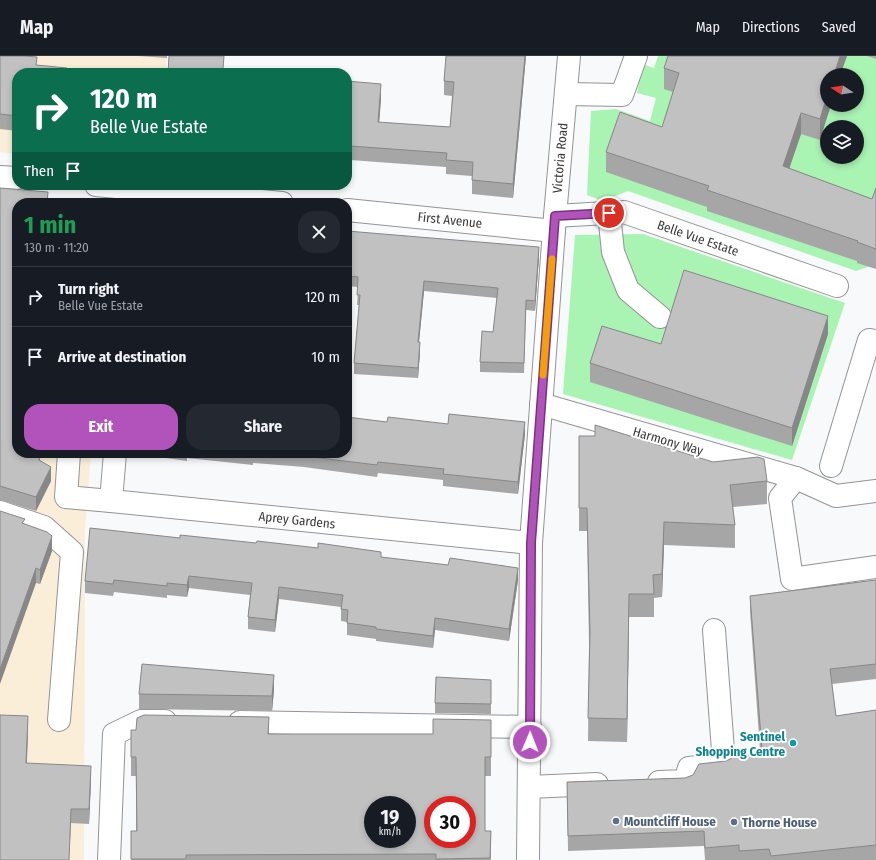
<!DOCTYPE html>
<html lang="en">
<head>
<meta charset="utf-8">
<style>
  :root { --surface:#171b24; --page:#242831; --text:#f1f3f6; --muted:#9ea1a6; --line:#363941; --accent:#b252bb }
  body { margin:0; font-family:"Fira Sans Condensed",sans-serif; background:var(--page); color:var(--text); height:100vh; display:flex; flex-direction:column; font-size:15px; white-space:nowrap }
  * { box-sizing:border-box; margin:0 }
  p { font-size:13px; color:var(--muted) }
  .icon { flex:none; width:22px; height:22px; fill:none; stroke:currentColor; stroke-width:2; stroke-linecap:round; stroke-linejoin:round }
  .map { position:relative; flex:1; overflow:hidden }
  .sheet { position:absolute; left:12px; top:142px; width:340px; height:260px; display:flex; flex-direction:column; background:var(--surface); border-radius:16px; box-shadow:0 2px 6px #0003 }
  .sheet>* { flex:none }
  .guide { position:absolute; left:12px; top:12px; width:340px; height:122px; border-radius:16px; box-shadow:0 2px 6px #0003; background:#0b6e4f; color:#fff; overflow:hidden }
  .needle { width:26px; rotate:282deg }
  .buttons { position:absolute; left:820px; top:12px; display:grid; gap:8px }
  .buttons a { display:grid; place-items:center; width:44px; height:44px; border-radius:50%; background:var(--surface); box-shadow:0 2px 6px #0003; font-size:20px }
  .speed { position:absolute; left:364px; top:740px; display:flex; gap:8px; font-size:20px; font-weight:700; text-align:center }
  .speed>* { display:grid; place-content:center; width:52px; height:52px; border-radius:50%; background:var(--surface); box-shadow:0 2px 6px #0003; line-height:1 }
  .speed small { font-size:10px; font-weight:400 }
  .speed .limit { border:6px solid #d22; background:#fff; color:#111 }
  .pin { position:absolute; display:grid; place-items:center; width:34px; height:34px; color:#fff; margin:-17px; border:2px solid #fff; border-radius:50%; box-shadow:0 1px 4px #0007 }
  .me { position:absolute; width:44px; margin:-22px; rotate:1deg; stroke-linejoin:round; filter:drop-shadow(0 0 3px #0008) }
  .turn { display:flex; align-items:center; gap:14px; height:84px; padding:0 12px; font-size:18px }
  .turn .icon { width:52px; height:52px; stroke-width:2.5 }
  .turn b { display:block; font-size:28px; line-height:34px }
  .then { display:flex; align-items:center; height:38px; padding:0 12px; background:#0003; gap:8px; font-size:15px }
  .round { display:grid; place-items:center; flex:none; width:42px; height:42px; border-radius:16px; background:var(--page) }
  .summary { display:flex; align-items:center; justify-content:space-between; height:68px; padding:0 12px }
  h1 { font-size:24px; font-weight:700; line-height:30px; color:#1e9e55 }
  .cta { display:flex; gap:8px; margin-top:auto; padding:8px 12px }
  .cta a { flex:1; height:46px; border-radius:16px; background:var(--accent); color:#fff; font-size:16px; font-weight:700; line-height:46px; text-align:center }
  .cta a+a { background:var(--page); color:var(--text) }
  ul { padding:0; list-style:none }
  li { display:flex; align-items:center; gap:12px; height:60px; padding:0 12px; border-top:1px solid var(--line) }
  li div { flex:1 }
  li b { display:block; font-size:15px }
  li em { font-style:normal }
  header { display:flex; align-items:center; gap:24px; box-sizing:border-box; height:56px; padding:0 20px; background:var(--surface); border-bottom:1px solid var(--line) }
  header strong { font-size:19px }
  nav { display:flex; gap:22px; margin-inline-start:auto; font-size:14px }
  .map>svg:first-child { display:block }
</style>
</head>
<body>
<header>
<strong>Map</strong>
<nav><a>Map</a><a>Directions</a><a>Saved</a></nav>
</header>
<div class="map">
<svg width="876" height="804" viewBox="0 0 876 804">
  <rect width="100%" height="100%" fill="#f8f9fa"/>
  <!-- commercial -->
  <g fill="#faeed9">
    <polygon points="0,0 167,0 166,17 17,17 17,98 0,96"/>
    <polygon points="0,375 17,397 91,397 85,474 84,804 0,804"/>
  </g>
  <!-- green -->
  <g fill="#a9f3b3" fill-rule="evenodd">
    <path d="M658 0H876V208L856 215 628 135 603 145 587 139 591 55 616 53 650 65 656 42 637 37 642 8 654 12ZM827 19H857V49H827ZM827 71H857V101H827Z"/>
    <polygon points="643,178 845,247 792,404 563,338 575,179"/>
  </g>
  <g fill="none" stroke-linecap="round" stroke-linejoin="round">
    <defs>
      <g id="minor">
        <polyline points="566,38 622,39 636,0"/>
        <polyline points="0,121 17,122"/>
        <polyline points="96,129 282,147"/>
        <polyline points="347,154 554,175"/>
        <polyline points="609,157 613,196 628,234 660,261"/>
        <polyline points="555,160 624,156 837,230"/>
        <polyline points="541,348 796,422 836,440 876,435"/>
        <polyline points="69,397 66,441 111,445"/>
        <polyline points="115,397 111,445 531,487"/>
        <polyline points="831,410 869,284 876,285"/>
        <polyline points="796,422 780,442 792,523 876,511"/>
        <polyline points="0,456 44,471 72,496 59,664"/>
        <polyline points="240,666 530,671"/>
        <polyline points="659,726 685,725 689,712 724,708 714,574"/>
        <polyline points="529,731 597,728"/>
        <polyline points="109,804 114,678 141,665 165,665"/>
        <polyline points="528,804 531,487 555,160 569,0"/>
      </g>
    </defs>
    <!-- minor casing -->
    <use href="#minor" stroke="#939495" stroke-width="24"/>
    <!-- minor -->
    <use href="#minor" stroke="#fff" stroke-width="22"/>
  </g>
  <!-- wall -->
  <g fill="#a6a6a7">
    <polygon points="0,0 67,17 17,17 17,75 0,73"/>
    <polygon points="138,0 167,0 167,2"/>
    <polygon points="446,0 526,0 513,142 472,138 472,120 446,118 446,111 350,104 350,101 347,101 347,25 381,43 379,67 450,71 452,40 444,39 444,25"/>
    <polygon points="847,0 840,19 827,19 820,84 801,78 789,112 872,143 876,132 876,213 857,207 857,205 707,155 707,151 606,116 606,96 662,71 673,36 664,33 664,12"/>
    <polygon points="867,0 876,0 876,3"/>
    <polygon points="0,132 48,147 40,404 51,425 36,455 0,444"/>
    <polygon points="347,175 539,201 535,255 526,254 524,317 480,316 480,306 493,276 497,242 424,235 419,286 420,296 418,322 354,318 354,307 359,249 357,249 358,231 347,230"/>
    <polygon points="828,278 792,390 590,326 590,307 661,288"/>
    <polygon points="387,366 525,378 518,438 443,430 443,424 378,417 377,421 304,411 253,407 253,409 187,402 187,405 152,400 152,397 347,397"/>
    <polygon points="579,380 767,425 767,448 733,451 735,469 735,492 664,489 662,541 654,542 654,561 629,561 627,686 588,685 589,588 587,475 579,475"/>
    <polygon points="25,468 52,495 40,528 36,527"/>
    <polygon points="180,482 381,501 518,524 509,585 435,574 433,592 376,585 376,583 347,579 347,566 341,565 341,551 279,543 275,576 248,573 248,561 250,539 189,532 187,541 167,539 167,542 114,536 113,540 85,537 85,525"/>
    <polygon points="876,524 876,623 832,628 836,660 876,654 876,804 705,804 704,790 568,795 567,726 685,722 726,705 760,694 750,555 750,540"/>
    <polygon points="491,624 491,658 435,657 435,647"/>
    <polygon points="274,634 272,655 139,653 139,638"/>
    <polygon points="491,664 491,720 485,720 485,775 491,775 491,804 131,804 131,775 136,775 136,720 131,720 131,674 269,678 433,678"/>
    <polygon points="28,674 27,707 91,724 89,768 71,767 0,804"/>
  </g>
  <!-- shaded-wall -->
  <g fill="#878788">
    <polygon points="525,0 526,0 513,142 513,128"/>
    <polygon points="840,0 847,0 840,19 834,19"/>
    <polygon points="381,28 381,43 378,81 378,66"/>
    <polygon points="827,40 827,49 831,49 820,84 820,63"/>
    <polygon points="801,57 801,78 783,131 783,110"/>
    <polygon points="539,191 539,201 535,255 535,245"/>
    <polygon points="424,225 424,235 418,296 418,286"/>
    <polygon points="828,260 828,278 792,390 792,372"/>
    <polygon points="420,286 420,296 418,322 418,312"/>
    <polygon points="525,366 525,378 518,438 518,426"/>
    <polygon points="51,411 51,425 36,455 36,441"/>
    <polygon points="664,466 664,489 662,541 662,518"/>
    <polygon points="52,480 52,495 40,528 40,514"/>
    <polygon points="36,512 36,527 0,628 0,613"/>
    <polygon points="518,512 518,524 509,585 509,573"/>
    <polygon points="189,520 189,532 187,541 187,529"/>
    <polygon points="279,531 279,543 275,576 275,564"/>
    <polygon points="629,538 629,561 627,686 627,663"/>
    <polygon points="435,562 435,574 433,592 433,580"/>
    <polygon points="274,619 274,634 272,655 272,640"/>
    <polygon points="28,660 28,674 26,722 26,707"/>
    <polygon points="269,661 269,679 268,678"/>
    <polygon points="91,710 91,724 89,768 89,753"/>
    <polygon points="71,753 71,767 69,804"/>
  </g>
  <!-- building -->
  <g fill="#c1c1c2" stroke="#878788" fill-rule="evenodd">
    <polygon points="0,0 25,0 37,1 36,9 67,12 67,17 17,17 17,60 0,58"/>
    <polygon points="169,0 224,0 223,13 260,17 168,17"/>
    <polygon points="446,0 525,0 513,128 472,124 473,106 446,104 447,97 350,90 350,87 347,87 347,25 381,28 378,66 450,71 454,26 444,25"/>
    <polygon points="668,0 840,0 834,19 827,19 827,40 820,63 801,57 783,110 872,143 876,132 876,193 857,186 858,185 707,134 709,130 606,96 620,56 662,71 679,17 664,12"/>
    <polygon points="0,132 48,136 47,147 17,147 17,397 39,397 39,404 51,411 36,441 0,430"/>
    <polygon points="347,175 539,191 535,245 526,244 524,307 480,306 482,275 493,276 498,232 424,225 418,286 420,286 418,312 354,307 360,239 357,239 358,221 347,220"/>
    <polygon points="684,214 828,260 792,372 590,307 602,270 661,288"/>
    <polygon points="449,358 525,366 518,426 443,418 444,413 378,406 377,409 304,400 271,397 347,397 347,361 387,366 388,361 448,368"/>
    <polygon points="595,369 713,406 758,401 764,403 767,425 730,429 735,469 664,466 662,518 653,519 654,538 629,538 627,663 588,662 590,577 587,452 579,452 579,380 595,380"/>
    <polygon points="0,455 25,463 22,467 47,476 52,480 40,514 36,512 0,613"/>
    <polygon points="90,472 180,482 180,479 256,487 257,485 318,492 318,487 381,496 381,501 448,509 450,502 518,512 509,573 435,562 433,580 376,573 376,571 347,567 348,554 341,553 343,539 279,531 275,564 248,561 252,527 189,520 187,529 167,527 167,530 114,524 113,528 85,525"/>
    <polygon points="876,524 876,608 830,613 836,660 876,654 876,789 771,800 769,793 739,795 739,789 705,792 704,775 568,780 567,726 685,722 693,719 699,708 726,705 732,702 736,696 762,694 750,540"/>
    <polygon points="142,608 274,619 272,640 139,638"/>
    <polygon points="436,621 491,624 491,648 435,647"/>
    <polygon points="0,659 28,660 26,707 91,710 89,753 71,753 69,804 0,804"/>
    <path d="M144 659 269 661 268 678H433V663L491 664V701H485V775H491L490 802 436 803V798L186 799V803H131V775H137L136 701H131V674H136L137 662ZM373 749H407V783H373ZM433 749H467V783H433Z"/>
  </g>
  <g fill="none" stroke-linecap="round" stroke-linejoin="round">
    <defs>
      <polyline id="route" points="530,686 531,487 555,160 609,157"/>
    </defs>
    <!-- route casing -->
    <use href="#route" stroke="#74357a" stroke-width="10"/>
    <!-- route -->
    <use href="#route" stroke="#b252bb" stroke-width="7"/>
    <!-- slow -->
    <polyline stroke="#f59e0b" stroke-width="7" points="543,319 552,203"/>
  </g>
  <!-- markers -->
  <circle fill="#0f9aa8" stroke="#fff" stroke-width="1.5" cx="793" cy="687" r="4"/>
  <g fill="#5c6f8a" stroke="#fff" stroke-width="1.5">
    <circle cx="616" cy="765" r="4"/>
    <circle cx="734" cy="766" r="4"/>
  </g>
  <g text-anchor="middle" dominant-baseline="central" stroke-width="4" stroke-linejoin="round" paint-order="stroke">
    <!-- street labels -->
    <g font-size="13" fill="#3a3a3a" stroke="#fff">
      <text transform="translate(560 102) rotate(-85)">Victoria Road</text>
      <text transform="translate(450 164) rotate(6)">First Avenue</text>
      <text transform="translate(698 182) rotate(19)">Belle Vue Estate</text>
      <text transform="translate(668 385) rotate(16)">Harmony Way</text>
      <text transform="translate(297 464) rotate(6)">Aprey Gardens</text>
    </g>
    <!-- culture labels -->
    <g font-size="13" font-weight="bold" fill="#0d838f" stroke="#fff" text-anchor="end">
      <text x="785" y="680">Sentinel<tspan x="785" dy="15">Shopping Centre</tspan></text>
    </g>
    <!-- service labels -->
    <g font-size="13" font-weight="bold" fill="#4e5e75" stroke="#fff" text-anchor="start">
      <text x="624" y="765">Mountcliff House</text>
      <text x="742" y="766">Thorne House</text>
    </g>
  </g>
</svg>
<div class="buttons">
<a><svg class="needle" viewBox="-14 -14 28 28"><path d="M0-13l5 13h-10z" fill="#e53935"/><path d="M0 13l5-13h-10z" fill="#9ea1a6"/></svg></a>
<a><svg class="icon" aria-label="layers" viewBox="0 0 24 24"><path d="M12 4l9 5-9 5-9-5zM3 14l9 5 9-5"/></svg></a>
</div>
<div class="speed"><div>19<small>km/h</small></div><div class="limit">30</div></div>
<div class="pin" style="left:609px;top:157px;background:#d93025"><svg class="icon" aria-label="arrive" viewBox="0 0 24 24"><path d="M6 21V4h12l-3 4 3 4H6"/></svg></div>
<svg class="me" style="left:530px;top:686px" viewBox="-20 -20 40 40"><circle r="17" fill="#b252bb" stroke="#fff" stroke-width="3"/><path d="M0-11L8 9 0 5-8 9z" fill="#fff"/></svg>
<div class="guide">
<div class="turn"><svg class="icon" aria-label="right" viewBox="0 0 24 24"><path d="M7 20v-9h11M14 6l5 5-5 5"/></svg><div><b>120 m</b>Belle Vue Estate</div></div>
<div class="then">Then<svg class="icon" aria-label="arrive" viewBox="0 0 24 24"><path d="M6 21V4h12l-3 4 3 4H6"/></svg></div>
</div>
<section class="sheet">
<div class="summary"><div><h1>1 min</h1><p>130 m · 11:20</p></div><a class="round"><svg class="icon" aria-label="close" viewBox="0 0 24 24"><path d="M6 6l12 12M18 6L6 18"/></svg></a></div>
<ul>
<li><svg class="icon" aria-label="right" viewBox="0 0 24 24"><path d="M7 20v-9h11M14 6l5 5-5 5"/></svg><div><b>Turn right</b><p>Belle Vue Estate</p></div><em>120 m</em></li>
<li><svg class="icon" aria-label="arrive" viewBox="0 0 24 24"><path d="M6 21V4h12l-3 4 3 4H6"/></svg><div><b>Arrive at destination</b></div><em>10 m</em></li>
</ul>
<div class="cta"><a>Exit</a><a>Share</a></div>
</section>
</div>
</body>
</html>
